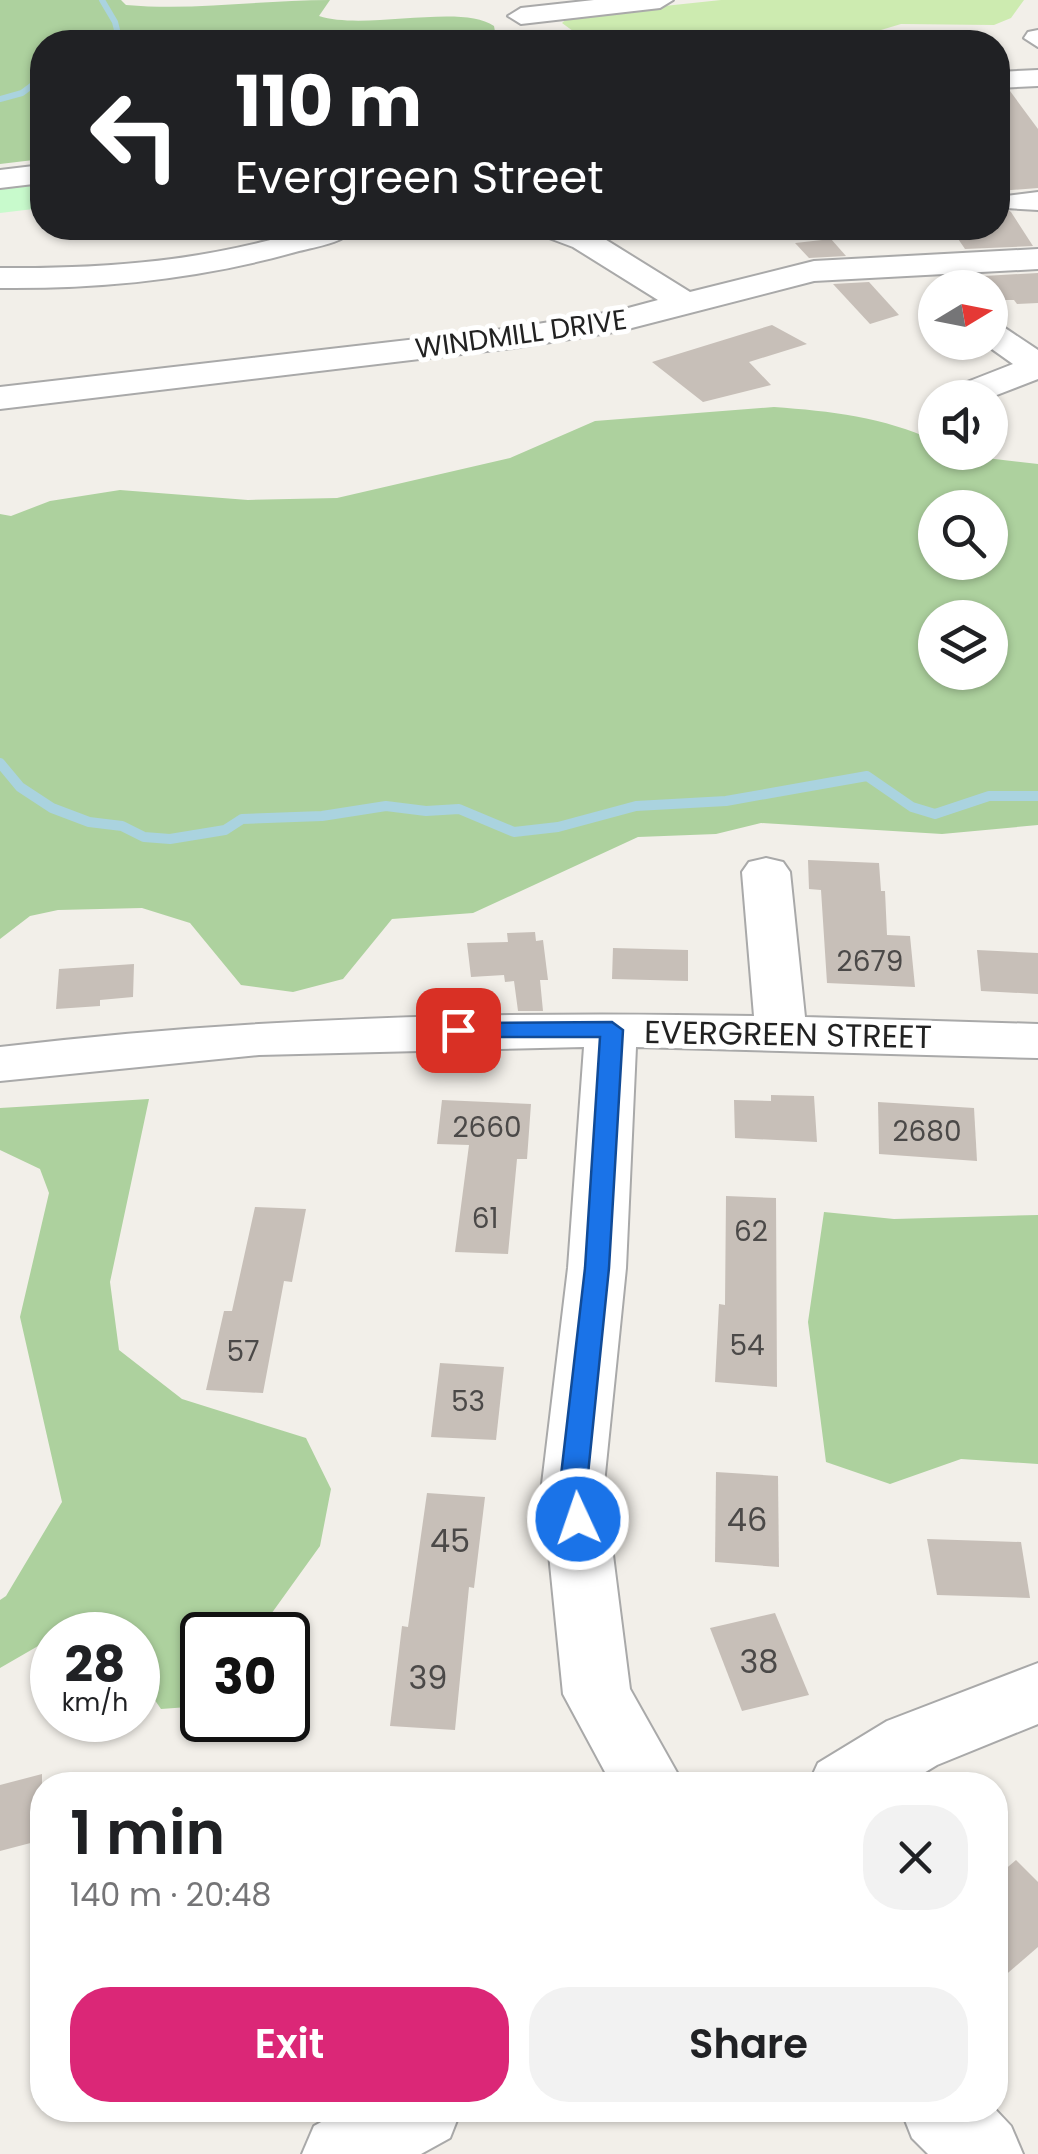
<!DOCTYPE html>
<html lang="en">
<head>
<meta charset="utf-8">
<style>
  :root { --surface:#fff; --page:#f2f2f2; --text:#202124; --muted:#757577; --accent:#db2777 }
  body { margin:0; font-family:Poppins,sans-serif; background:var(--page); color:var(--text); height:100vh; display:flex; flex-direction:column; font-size:38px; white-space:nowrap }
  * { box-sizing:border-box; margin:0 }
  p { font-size:32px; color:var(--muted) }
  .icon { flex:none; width:55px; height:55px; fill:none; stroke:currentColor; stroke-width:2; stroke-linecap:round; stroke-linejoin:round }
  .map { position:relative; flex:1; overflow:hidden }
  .side { position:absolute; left:30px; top:1772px; width:978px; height:350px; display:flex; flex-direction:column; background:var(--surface); border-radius:40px; box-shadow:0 2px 8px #0004 }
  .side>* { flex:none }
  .banner { position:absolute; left:30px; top:30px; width:980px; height:210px; border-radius:40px; box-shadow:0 2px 8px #0004; background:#202124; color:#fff; overflow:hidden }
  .needle { width:65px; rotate:80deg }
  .fabs { position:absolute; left:918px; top:270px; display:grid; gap:20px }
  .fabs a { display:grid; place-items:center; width:90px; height:90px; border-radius:50%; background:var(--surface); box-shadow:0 2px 8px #0004; font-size:50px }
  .speed { position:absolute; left:30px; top:1612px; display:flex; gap:20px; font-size:50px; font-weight:700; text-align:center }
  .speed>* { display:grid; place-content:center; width:130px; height:130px; border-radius:50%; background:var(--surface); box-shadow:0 2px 8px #0004; line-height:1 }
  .speed small { font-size:25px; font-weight:400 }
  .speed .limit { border:5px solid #111; border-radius:15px; background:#fff; color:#111 }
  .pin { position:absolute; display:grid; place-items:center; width:85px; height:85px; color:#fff; margin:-42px; border-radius:20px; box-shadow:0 5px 15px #0006 }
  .me { position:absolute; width:110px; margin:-55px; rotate:357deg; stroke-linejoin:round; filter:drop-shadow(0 0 8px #0008) }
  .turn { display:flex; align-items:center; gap:35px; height:210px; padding:0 40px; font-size:45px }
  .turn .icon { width:130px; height:130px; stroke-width:2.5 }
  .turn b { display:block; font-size:70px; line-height:85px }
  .round { display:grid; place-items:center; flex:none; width:105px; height:105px; border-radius:40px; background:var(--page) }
  .headline { display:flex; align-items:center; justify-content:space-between; height:170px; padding:0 40px }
  h1 { font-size:60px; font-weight:600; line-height:75px }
  .cta { display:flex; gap:20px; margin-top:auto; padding:20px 40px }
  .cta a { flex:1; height:115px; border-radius:40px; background:var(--accent); color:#fff; font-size:40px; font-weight:600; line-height:115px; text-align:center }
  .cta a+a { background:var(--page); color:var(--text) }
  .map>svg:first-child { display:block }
</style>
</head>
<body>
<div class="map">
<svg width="1038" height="2154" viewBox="0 0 1038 2154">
  <rect width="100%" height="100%" fill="#f2efe9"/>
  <!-- grass -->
  <polygon fill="#cdebb0" points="721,0 1024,0 1011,18 994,25 901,24 841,42 588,42 562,23 570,16"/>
  <!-- forest -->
  <g fill="#add19e" fill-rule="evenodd">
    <path d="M0 0H121L126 5C195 11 261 0 330 0L319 16C365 31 461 3 494 26L496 37 491 42H42V159L0 164Z"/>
    <path d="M774 407C830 411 884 417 935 441V452L1038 464V825L942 834 761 823 716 834 638 837 473 913 392 919 343 979 293 992 241 985 190 923 142 908 58 910 30 916 0 939V514L11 516 50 501 120 490 248 500 337 498 510 458 595 421ZM935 508H990V562H935ZM935 618H990V672H935Z"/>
    <polygon points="149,1099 110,1282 119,1350 182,1399 306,1438 331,1489 320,1546 256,1635 202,1635 202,1706 161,1709 138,1676 138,1635 52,1635 52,1643 45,1642 0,1668 0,1600 6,1596 62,1502 20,1317 49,1193 40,1169 0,1150 0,1108"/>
    <polygon points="824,1212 894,1219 1038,1215 1038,1464 961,1459 890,1484 826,1462 808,1322"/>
  </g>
  <!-- park -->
  <polygon fill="#c8facc" points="42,183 42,208 0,213 0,188"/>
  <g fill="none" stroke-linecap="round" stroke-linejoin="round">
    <!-- stream-far1 -->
    <g stroke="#aad3df" stroke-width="6">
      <polyline points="102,0 115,22 120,42"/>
      <polyline points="0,99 22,93 42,78"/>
    </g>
    <!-- stream -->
    <polyline stroke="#aad3df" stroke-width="10" points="0,763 20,787 52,808 89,822 122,826 144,837 170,839 225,830 242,819 322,816 386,806 426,811 459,809 514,832 558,827 636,806 726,801 867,776 912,807 935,814 989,796 1038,796"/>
  </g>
  <!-- building -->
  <g fill="#c7bfb8">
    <polygon points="1010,91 1038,129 1038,188 998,191 999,204 1011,212 1033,246 965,249 952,230 998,228 998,146 1010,146 998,130 998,92"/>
    <polygon points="831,239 846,256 809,258 795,243"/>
    <polygon points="1038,273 1038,303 1017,304 1014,300 1001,300 984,276"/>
    <polygon points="869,282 899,315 870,324 833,284"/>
    <polygon points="772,325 807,344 749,362 771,385 703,402 652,362"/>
    <polygon points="808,860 879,863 881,891 885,891 887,935 910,936 915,987 827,983 821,890 809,889"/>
    <polygon points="535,932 536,941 543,940 548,980 540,980 543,1011 518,1011 514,981 505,982 504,975 471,977 467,943 508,942 507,933"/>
    <polygon points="613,948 688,950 688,981 612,979"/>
    <polygon points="977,950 1038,953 1038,994 981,991"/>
    <polygon points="134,964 133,997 100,1000 100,1006 56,1009 59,969"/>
    <polygon points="771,1095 814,1096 817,1142 735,1138 734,1100 771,1101"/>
    <polygon points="442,1100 531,1104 527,1159 517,1159 508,1254 455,1252 469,1145 437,1144"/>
    <polygon points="878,1102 974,1108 977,1161 879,1154"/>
    <polygon points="726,1196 776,1198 777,1387 715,1382 719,1304 725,1305"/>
    <polygon points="255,1207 306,1209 292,1282 284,1281 263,1393 206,1390 224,1311 232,1311"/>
    <polygon points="440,1363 504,1367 496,1440 431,1437"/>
    <polygon points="716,1472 778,1476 779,1567 715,1562"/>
    <polygon points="427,1493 485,1497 474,1588 469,1587 455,1730 390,1726 402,1626 408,1627"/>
    <polygon points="927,1539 1021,1542 1030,1598 937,1595"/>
    <polygon points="775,1613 809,1695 742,1711 710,1628"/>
    <polygon points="42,1774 42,1840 0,1851 0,1785"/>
    <polygon points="1016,1860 1038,1882 1038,1947 995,1984 995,1878"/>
  </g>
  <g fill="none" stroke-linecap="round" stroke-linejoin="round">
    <defs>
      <g id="minor">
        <polygon points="594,0 673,0 660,8 521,24 508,16 521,8"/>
        <polygon points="1038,30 1038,47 1024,38 1028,32"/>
        <polygon points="1038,70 1038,86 998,88 998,72"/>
        <polygon points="42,165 42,183 0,188 0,170"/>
        <polygon points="1038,192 1038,210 1006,208 1002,202 1006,196"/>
        <path d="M311 228H355C346 242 316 247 299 251 201 279 102 289 0 288V268C105 269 211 261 311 228Z"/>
        <polygon points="537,228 579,228 595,233 690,292 814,261 1038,249 1038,269 814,281 620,331 513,348 0,409 0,387 513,328 617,311 658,300 573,247 541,235"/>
        <polygon points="990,323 1002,326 1038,350 1038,379 989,398 939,398 944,391 1013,364 982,342 990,342"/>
        <path d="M766 858 783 862 790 872 805 1017 1038 1024V1058L636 1047 626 1268 604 1484 630 1689 684 1785H612L563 1694 542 1484 568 1268 584 1047 259 1055 0 1081V1047C251 1017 501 1011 754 1016L742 872 749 862Z"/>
        <polygon points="1038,1663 1038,1724 937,1765 904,1785 808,1785 818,1763 887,1721"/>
        <polygon points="995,2109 1011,2126 1023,2154 928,2154 912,2138 901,2110"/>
        <polygon points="343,2110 461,2110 450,2138 421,2154 302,2154 314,2126"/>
      </g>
    </defs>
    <!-- minor casing -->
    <use href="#minor" stroke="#a9a9a9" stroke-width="4"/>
    <!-- minor -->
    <use href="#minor" fill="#fff" fill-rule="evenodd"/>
  </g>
  <!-- route -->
  <polygon fill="#1a73e8" stroke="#114b97" stroke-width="2.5" points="612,1022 623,1030 609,1268 587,1484 591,1519 587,1527 578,1530 568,1527 560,1484 585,1268 600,1037 458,1037 447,1030 458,1023"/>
  <g text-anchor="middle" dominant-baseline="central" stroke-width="10" stroke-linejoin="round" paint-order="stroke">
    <!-- far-street labels -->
    <g font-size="28" fill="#222" stroke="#fff">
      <text transform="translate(521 334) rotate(-8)">WINDMILL DRIVE</text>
    </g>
    <!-- number labels -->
    <g font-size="28" fill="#4b4948">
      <text x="870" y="961">2679</text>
      <text x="487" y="1127">2660</text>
      <text x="927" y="1131">2680</text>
      <text x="485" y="1218">61</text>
      <text x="751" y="1231">62</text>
      <text x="747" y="1345">54</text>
      <text x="243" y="1351">57</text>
      <text x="468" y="1401">53</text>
    </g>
    <!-- street labels -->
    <g font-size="32" fill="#222" stroke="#fff">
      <text transform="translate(788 1034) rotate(1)">EVERGREEN STREET</text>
    </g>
    <!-- near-number labels -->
    <g font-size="32" fill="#4b4948">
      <text x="747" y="1519">46</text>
      <text x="450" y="1540">45</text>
      <text x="759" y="1661">38</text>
      <text x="428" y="1677">39</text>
    </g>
  </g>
</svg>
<div class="fabs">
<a><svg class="needle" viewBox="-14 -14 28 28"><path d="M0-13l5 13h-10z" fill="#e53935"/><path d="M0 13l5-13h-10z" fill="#757577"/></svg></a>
<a><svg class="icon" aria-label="sound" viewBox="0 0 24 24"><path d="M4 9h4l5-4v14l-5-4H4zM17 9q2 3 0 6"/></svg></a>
<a><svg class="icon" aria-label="search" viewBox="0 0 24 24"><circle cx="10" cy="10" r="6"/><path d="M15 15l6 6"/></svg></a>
<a><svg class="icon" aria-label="layers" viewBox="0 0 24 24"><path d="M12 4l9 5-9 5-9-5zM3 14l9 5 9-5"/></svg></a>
</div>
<div class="speed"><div>28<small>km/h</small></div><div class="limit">30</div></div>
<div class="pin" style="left:458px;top:1030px;background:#d93025"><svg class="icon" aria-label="arrive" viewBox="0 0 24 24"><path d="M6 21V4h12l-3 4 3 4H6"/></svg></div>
<svg class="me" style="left:578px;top:1519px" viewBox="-20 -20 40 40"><circle r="17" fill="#1a73e8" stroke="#fff" stroke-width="3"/><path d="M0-11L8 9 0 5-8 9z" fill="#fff"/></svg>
<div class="banner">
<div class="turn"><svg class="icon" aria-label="left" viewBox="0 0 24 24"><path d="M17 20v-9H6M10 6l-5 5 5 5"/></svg><div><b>110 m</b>Evergreen Street</div></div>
</div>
<section class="side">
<div class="headline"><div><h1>1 min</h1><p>140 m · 20:48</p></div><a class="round"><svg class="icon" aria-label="close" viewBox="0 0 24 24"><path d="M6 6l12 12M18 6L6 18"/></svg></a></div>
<div class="cta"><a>Exit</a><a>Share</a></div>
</section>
</div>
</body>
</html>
